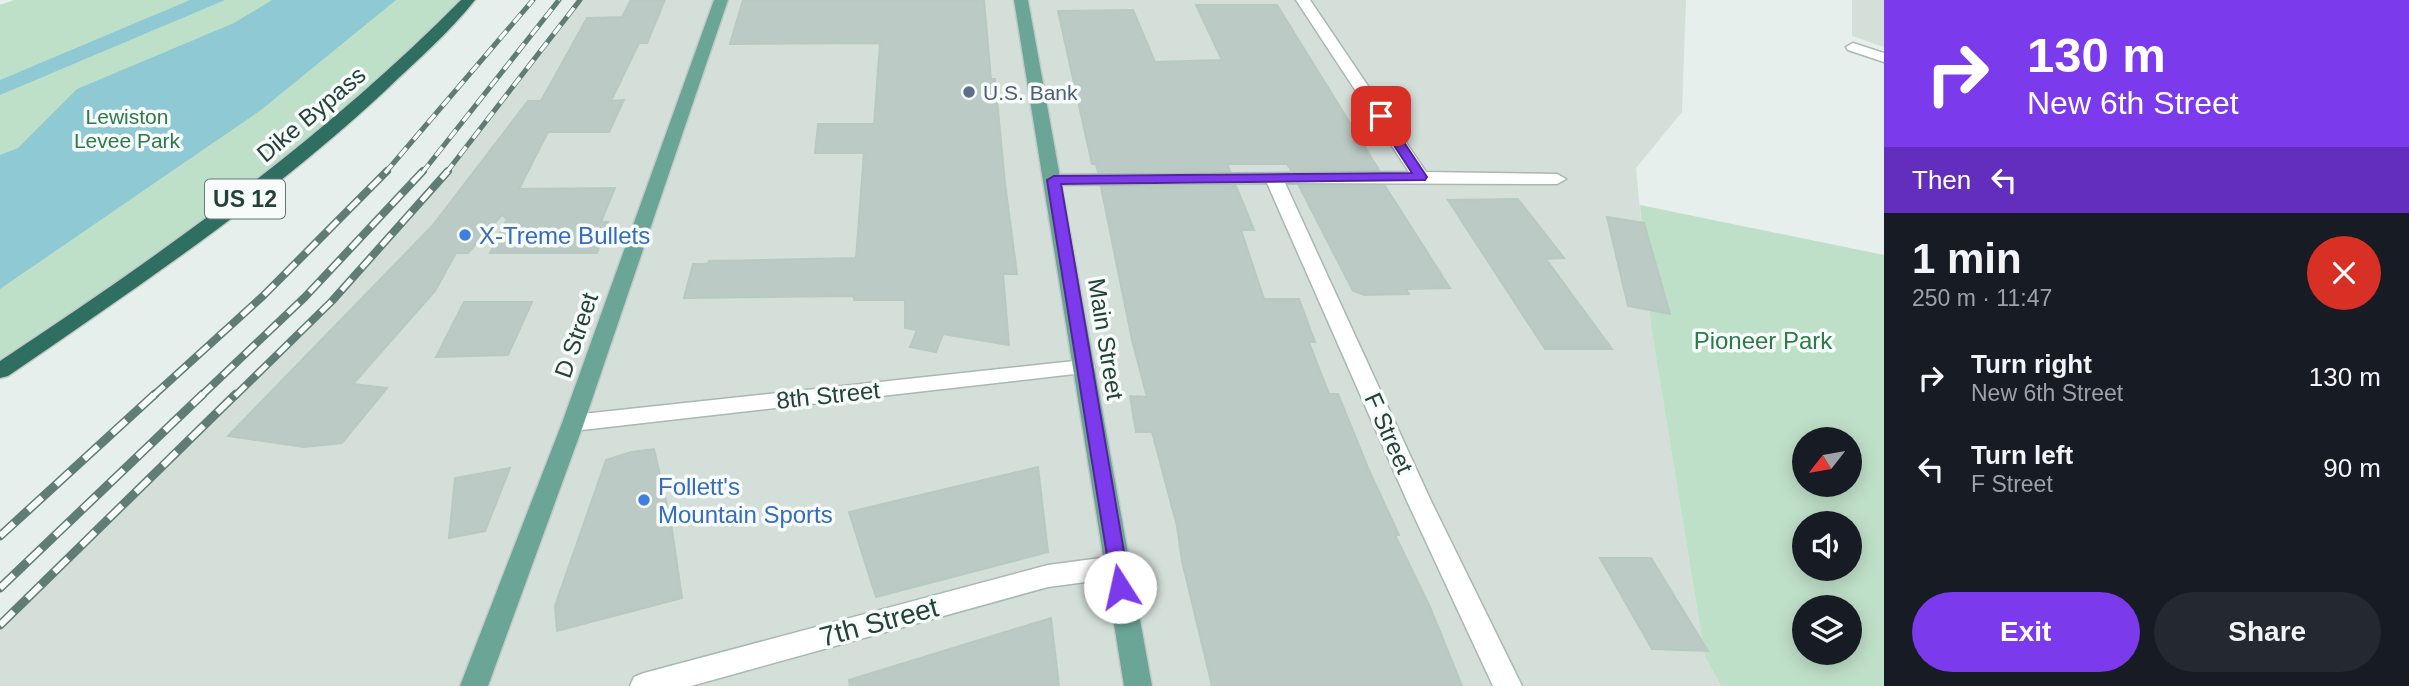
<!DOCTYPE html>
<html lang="en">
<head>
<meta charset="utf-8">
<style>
  :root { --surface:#171b24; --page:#242831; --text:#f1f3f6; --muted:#9ea1a6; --accent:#7c3aed }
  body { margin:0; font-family:Arial,sans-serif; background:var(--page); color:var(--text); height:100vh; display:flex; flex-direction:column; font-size:26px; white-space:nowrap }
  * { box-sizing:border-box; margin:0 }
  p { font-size:23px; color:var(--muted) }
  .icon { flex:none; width:38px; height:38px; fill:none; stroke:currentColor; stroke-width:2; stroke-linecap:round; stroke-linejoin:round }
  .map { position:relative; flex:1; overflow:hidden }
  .details { display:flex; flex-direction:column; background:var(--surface); width:525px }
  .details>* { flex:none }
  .guide { background:#7c3aed; color:#fff; overflow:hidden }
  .needle { width:46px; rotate:239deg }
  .fabs { position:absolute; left:1792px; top:427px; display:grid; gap:14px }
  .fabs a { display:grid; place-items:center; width:70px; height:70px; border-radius:50%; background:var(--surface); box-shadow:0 4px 18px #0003; font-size:35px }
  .pin { position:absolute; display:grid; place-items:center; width:60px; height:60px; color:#fff; margin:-30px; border-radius:14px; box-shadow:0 4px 10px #0006 }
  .me { position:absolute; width:77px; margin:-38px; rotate:350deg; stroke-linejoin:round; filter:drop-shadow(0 0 5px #0008) }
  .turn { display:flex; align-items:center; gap:24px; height:147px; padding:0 28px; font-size:32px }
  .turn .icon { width:91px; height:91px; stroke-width:2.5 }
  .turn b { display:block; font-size:49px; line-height:60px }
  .then { display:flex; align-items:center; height:66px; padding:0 28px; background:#0003; gap:14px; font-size:26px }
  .round { display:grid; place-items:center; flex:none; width:74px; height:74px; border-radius:37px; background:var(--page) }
  .headline { display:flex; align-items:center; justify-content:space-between; height:119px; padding:0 28px }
  h1 { font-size:42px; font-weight:700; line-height:52px }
  .cta { display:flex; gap:14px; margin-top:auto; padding:14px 28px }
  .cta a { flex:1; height:80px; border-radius:42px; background:var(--accent); color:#fff; font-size:28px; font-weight:700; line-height:80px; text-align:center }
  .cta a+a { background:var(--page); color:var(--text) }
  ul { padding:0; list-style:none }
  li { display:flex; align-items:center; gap:21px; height:91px; padding:0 28px }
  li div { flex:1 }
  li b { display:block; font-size:26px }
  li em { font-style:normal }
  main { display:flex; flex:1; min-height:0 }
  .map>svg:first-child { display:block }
</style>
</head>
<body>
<main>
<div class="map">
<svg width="1884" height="686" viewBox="0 0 1884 686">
  <rect width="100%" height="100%" fill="#e6efeb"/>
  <!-- built -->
  <g fill="#d4dfda">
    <polygon points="580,0 1686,0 1682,112 1636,168 1651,326 1705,657 1721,686 0,686 0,625 332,301 442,178"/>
    <polygon points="1852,0 1884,0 1884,47 1852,36"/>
  </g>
  <!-- green -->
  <g fill="#bfe0c8" fill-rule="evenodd">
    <polygon points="14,0 468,0 374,94 0,371 0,5"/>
    <path d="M1640 205 1884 255V686H1721L1705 657 1651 326ZM1804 439H1850V485H1804ZM1804 523H1850V569H1804ZM1804 607H1850V653H1804Z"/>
  </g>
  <!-- water -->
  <g fill="#8ec9d4">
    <polygon points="190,0 225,0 0,95 0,80"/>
    <polygon points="272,0 396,0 261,110 0,289 0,155 18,148 77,89 234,23"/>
  </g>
  <!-- building -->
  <g fill="#bbcac4" stroke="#b8c9c2" stroke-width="2">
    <polygon points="631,0 665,0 647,43 639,43 611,101 624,100 609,132 548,132 519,189 615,188 601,222 608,222 597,253 490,253 507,219 502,215 468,253 456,253 435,291 353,384 387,388 342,443 304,447 228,436 433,225 528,101 541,101 587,18 622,17"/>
    <polygon points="743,0 984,0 991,79 995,79 1005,183 1017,274 1003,274 1009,345 943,334 936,352 910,347 917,330 905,328 905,300 854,300 854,296 684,298 693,264 708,264 709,261 856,258 864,153 815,153 818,124 874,124 880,43 730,44"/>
    <polygon points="1196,5 1277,5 1379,170 1291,170 1287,164 1227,164 1230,171 1098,172 1096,164 1092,164 1058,11 1133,10 1155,62 1222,60"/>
    <polygon points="1236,186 1254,230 1241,230 1264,299 1299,299 1315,342 1309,342 1329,394 1338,394 1368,468 1399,535 1395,535 1430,607 1462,686 1212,686 1182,561 1177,526 1152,432 1136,432 1130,396 1147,397 1132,340 1101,187"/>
    <polygon points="1299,186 1385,186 1450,288 1406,289 1409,294 1364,295 1353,291"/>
    <polygon points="1518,199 1564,258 1546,259 1612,349 1545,349 1448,200"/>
    <polygon points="1607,217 1644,223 1670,314 1628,306"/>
    <polygon points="464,302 532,302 508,355 436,357"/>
    <polygon points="654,449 671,523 682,598 557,631 555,606 606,460 631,452"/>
    <polygon points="1038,467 1048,552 876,597 849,512"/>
    <polygon points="510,468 485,531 449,538 455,478"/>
    <polygon points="1600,558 1651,558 1708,651 1652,649"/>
    <polygon points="1051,618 1059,686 850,686 849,680"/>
  </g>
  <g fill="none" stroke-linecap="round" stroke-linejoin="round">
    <defs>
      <g id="minor">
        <polygon points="1296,0 1310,0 1426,172 1557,174 1566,179 1557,184 1285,183 1431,501 1522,686 1493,686 1407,501 1267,183 1054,185 1045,180 1054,175 1409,172"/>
        <polygon points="1853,43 1884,53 1884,62 1848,50 1846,47"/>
        <polygon points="1084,360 1092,362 1095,367 1092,372 573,431 565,429 562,423 565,417 573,415"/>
        <polygon points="1116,556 1125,559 1129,567 1125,575 1116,578 1048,587 691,686 630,686 634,677 644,673 1048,565"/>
      </g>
      <g id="major">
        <polygon points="714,0 728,0 584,423 488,686 460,686 562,423"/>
        <polygon points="1014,0 1028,0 1152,686 1124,686"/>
      </g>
      <path id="highway" d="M461 0H475C449 33 415 62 385 91 270 198 138 287 8 376L0 378V361C165 252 321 141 461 0Z"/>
    </defs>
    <!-- minor casing -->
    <use href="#minor" stroke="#a8b8b2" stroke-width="3"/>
    <!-- major casing -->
    <use href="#major" stroke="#c2cac8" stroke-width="3"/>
    <!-- highway casing -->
    <use href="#highway" stroke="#c2cac8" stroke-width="3"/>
    <!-- minor -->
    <use href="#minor" fill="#fff" fill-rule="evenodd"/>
    <!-- major -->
    <use href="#major" fill="#6aa596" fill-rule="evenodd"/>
    <!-- highway -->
    <use href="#highway" fill="#2f6f62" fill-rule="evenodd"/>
    <defs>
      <g id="rail-far2">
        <polyline points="385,173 533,0"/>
        <polyline points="422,173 559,0"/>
        <polyline points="446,173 580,0"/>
      </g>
      <g id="rail-far1">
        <polyline points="153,396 263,296 387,171"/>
        <polyline points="201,396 305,297 423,171"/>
        <polyline points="235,396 332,301 448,171"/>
      </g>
      <g id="rail">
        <polyline points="0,536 155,394"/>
        <polyline points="0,588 203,394"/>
        <polyline points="0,625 236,394"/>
      </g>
    </defs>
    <!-- rail-far2 casing -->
    <use href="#rail-far2" stroke="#5f7d75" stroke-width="5"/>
    <!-- rail-far1 casing -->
    <use href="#rail-far1" stroke="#5f7d75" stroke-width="8"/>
    <!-- rail casing -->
    <use href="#rail" stroke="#5f7d75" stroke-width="9"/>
    <!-- rail-far2 -->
    <use href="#rail-far2" stroke="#f7fbf9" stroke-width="3.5" stroke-dasharray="11" stroke-linecap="butt"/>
    <!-- rail-far1 -->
    <use href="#rail-far1" stroke="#f7fbf9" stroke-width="5" stroke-dasharray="15" stroke-linecap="butt"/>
    <!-- rail -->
    <use href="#rail" stroke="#f7fbf9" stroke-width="6" stroke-dasharray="19" stroke-linecap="butt"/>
  </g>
  <!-- route -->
  <polygon fill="#7c3aed" stroke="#51269a" stroke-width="2" points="1381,113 1385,114 1427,177 1425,180 1061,184 1130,587 1127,593 1120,595 1113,593 1047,180 1054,176 1412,173 1375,116"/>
  <!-- markers -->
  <circle fill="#5c6f8a" stroke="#f7fbf9" stroke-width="2.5" cx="969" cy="92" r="7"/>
  <g fill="#3f7fe0" stroke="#f7fbf9" stroke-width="2.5">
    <circle cx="465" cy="235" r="7"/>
    <circle cx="644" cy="500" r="7"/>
  </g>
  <g text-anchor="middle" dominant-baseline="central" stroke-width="7" stroke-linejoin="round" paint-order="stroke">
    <!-- far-service labels -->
    <g font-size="21" fill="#4e5e75" stroke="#f7fbf9" text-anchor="start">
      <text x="983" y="92">U.S. Bank</text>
    </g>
    <!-- far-park labels -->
    <g font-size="21" fill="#2d7a4b" stroke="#f7fbf9">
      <text x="127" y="116">Lewiston<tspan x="127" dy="24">Levee Park</tspan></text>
    </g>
    <!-- shield labels -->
    <rect fill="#f7fbf9" stroke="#637a73" stroke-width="2" x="205" y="179.5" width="80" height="39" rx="5"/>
    <g font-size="23" font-weight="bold" fill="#24423a">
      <text x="245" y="199">US 12</text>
    </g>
    <!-- street labels -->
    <g font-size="24" fill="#24423a" stroke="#f7fbf9">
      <text transform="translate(311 114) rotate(-40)">Dike Bypass</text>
      <text transform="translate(576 335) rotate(-71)">D Street</text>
      <text transform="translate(1106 339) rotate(81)">Main Street</text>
      <text transform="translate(828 395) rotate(-6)">8th Street</text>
      <text transform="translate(1389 433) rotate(66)">F Street</text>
    </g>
    <!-- shop labels -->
    <g font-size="24" fill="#366cbe" stroke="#f7fbf9" text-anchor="start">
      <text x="479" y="235">X-Treme Bullets</text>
      <text x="658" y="486">Follett's<tspan x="658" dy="28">Mountain Sports</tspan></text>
    </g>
    <!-- park labels -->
    <g font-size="24" fill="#2d7a4b" stroke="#f7fbf9">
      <text x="1763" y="340">Pioneer Park</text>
    </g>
    <!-- near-street labels -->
    <g font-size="28" fill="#24423a" stroke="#f7fbf9">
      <text transform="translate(879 622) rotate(-15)">7th Street</text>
    </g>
  </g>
</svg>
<div class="fabs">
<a><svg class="needle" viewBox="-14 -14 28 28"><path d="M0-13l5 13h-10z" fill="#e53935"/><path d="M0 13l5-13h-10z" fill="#9ea1a6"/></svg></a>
<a><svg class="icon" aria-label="sound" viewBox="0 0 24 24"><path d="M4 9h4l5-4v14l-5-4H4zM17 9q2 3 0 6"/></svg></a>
<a><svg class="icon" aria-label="layers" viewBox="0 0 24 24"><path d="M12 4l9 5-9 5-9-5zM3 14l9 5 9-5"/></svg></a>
</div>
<div class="pin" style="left:1381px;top:116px;background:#d93025"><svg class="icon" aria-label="arrive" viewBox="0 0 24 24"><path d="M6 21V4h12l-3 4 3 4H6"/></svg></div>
<svg class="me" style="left:1120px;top:587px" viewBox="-20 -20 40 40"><circle r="19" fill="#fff"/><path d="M0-13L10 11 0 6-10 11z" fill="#7c3aed"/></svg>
</div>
<section class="details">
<div class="guide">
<div class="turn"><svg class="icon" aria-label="right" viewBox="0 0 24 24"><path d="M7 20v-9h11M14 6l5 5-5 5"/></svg><div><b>130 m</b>New 6th Street</div></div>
<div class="then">Then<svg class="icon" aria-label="left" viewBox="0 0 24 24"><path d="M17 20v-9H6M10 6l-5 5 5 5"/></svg></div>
</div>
<div class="headline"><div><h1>1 min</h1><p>250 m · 11:47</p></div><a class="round" style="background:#d93025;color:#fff"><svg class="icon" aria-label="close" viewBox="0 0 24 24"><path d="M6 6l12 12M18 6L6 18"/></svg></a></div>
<ul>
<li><svg class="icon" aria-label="right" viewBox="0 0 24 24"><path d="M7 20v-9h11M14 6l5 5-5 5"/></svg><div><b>Turn right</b><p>New 6th Street</p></div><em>130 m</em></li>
<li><svg class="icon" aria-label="left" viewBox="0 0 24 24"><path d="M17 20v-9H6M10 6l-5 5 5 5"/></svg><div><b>Turn left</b><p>F Street</p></div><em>90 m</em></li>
</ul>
<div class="cta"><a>Exit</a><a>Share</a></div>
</section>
</main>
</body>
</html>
